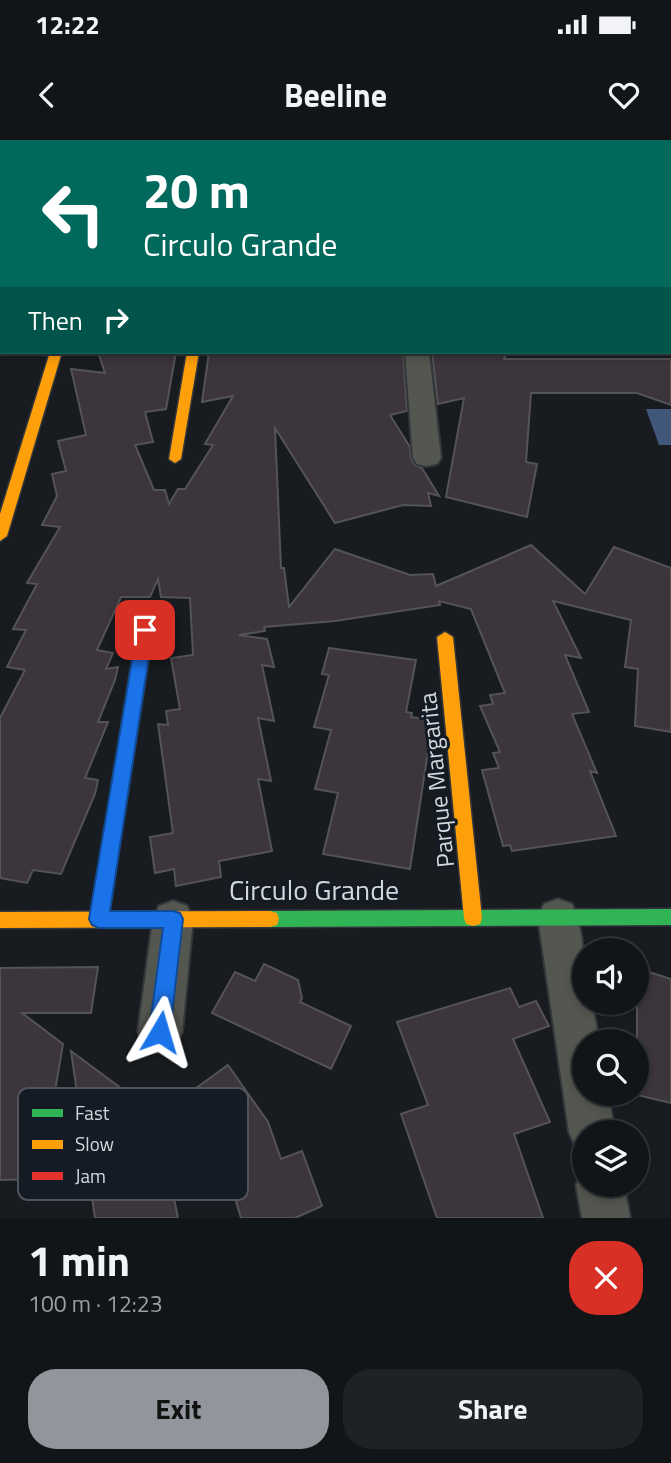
<!DOCTYPE html>
<html lang="en">
<head>
<meta charset="utf-8">
<style>
  :root { --surface:#121518; --page:#1f2225; --text:#f1f3f6; --muted:#9c9fa2; --line:#313437; --accent:#92969c }
  body { margin:0; font-family:"Titillium Web",sans-serif; background:var(--page); color:var(--text); height:100vh; display:flex; flex-direction:column; font-size:26px; white-space:nowrap }
  * { box-sizing:border-box; margin:0 }
  p { font-size:23px; color:var(--muted) }
  .icon { flex:none; width:38px; height:38px; fill:none; stroke:currentColor; stroke-width:2; stroke-linecap:round; stroke-linejoin:round }
  .map { position:relative; height:1078px; overflow:hidden }
  .panel { display:flex; flex-direction:column; background:var(--surface); flex:1 }
  .panel>* { flex:none }
  .guide { position:absolute; left:0px; top:0px; width:672px; height:214px; box-shadow:0 4px 10px #0003,0 0 0 2px var(--line); background:#00695c; color:#fff; overflow:hidden }
  .controls { position:absolute; left:572px; top:798px; display:grid; gap:14px }
  .controls a { display:grid; place-items:center; width:77px; height:77px; border-radius:50%; background:var(--surface); box-shadow:0 4px 10px #0003,0 0 0 2px var(--line); font-size:35px }
  .pin { position:absolute; display:grid; place-items:center; width:60px; height:60px; color:#fff; margin:-30px; border-radius:14px; box-shadow:0 4px 10px #0006 }
  .me { position:absolute; width:77px; margin:-38px; rotate:7deg; stroke-linejoin:round; filter:drop-shadow(0 0 5px #0008) }
  .turn { display:flex; align-items:center; gap:24px; height:147px; padding:0 28px; font-size:32px }
  .turn .icon { width:91px; height:91px; stroke-width:2.5 }
  .turn b { display:block; font-size:49px; line-height:60px }
  .then { display:flex; align-items:center; height:66px; padding:0 28px; background:#0003; gap:14px; font-size:26px }
  .round { display:grid; place-items:center; flex:none; width:74px; height:74px; border-radius:28px; background:var(--page) }
  .head { display:flex; align-items:center; justify-content:space-between; height:119px; padding:0 28px }
  h1 { font-size:42px; font-weight:700; line-height:52px }
  .button { display:flex; gap:14px; margin-top:auto; padding:14px 28px }
  .button a { flex:1; height:80px; border-radius:28px; background:var(--accent); color:#111; font-size:28px; font-weight:700; line-height:80px; text-align:center }
  .button a+a { background:var(--page); color:var(--text) }
  .status { display:flex; justify-content:space-between; align-items:center; height:49px; padding:0 35px; background:var(--surface); direction:ltr }
  .status svg { height:19px; fill:currentColor }
  header { display:flex; justify-content:space-between; align-items:center; height:91px; padding:0 28px; background:var(--surface); font-size:32px; font-weight:700 }
  .map>svg:first-child { display:block }
</style>
</head>
<body>
<div class="status"><b>12:22</b><svg viewBox="0 0 49 12"><path d="M0 12V9h3v3zM5 12V6h3v6zM10 12V3h3v9zM15 12V0h3v12zM26 1h20v11H26zM47 4h2v5h-2z"/></svg></div>
<header><svg class="icon" aria-label="back" viewBox="0 0 24 24"><path d="M15 5l-7 7 7 7"/></svg>Beeline<svg class="icon" aria-label="heart" viewBox="0 0 24 24"><path d="M12 20l-8-8c-3-5 5-10 8-4 3-6 11-1 8 4z"/></svg></header>
<div class="map">
<svg width="671" height="1078" viewBox="0 0 671 1078">
  <rect width="100%" height="100%" fill="#181c20"/>
  <!-- water -->
  <polygon fill="#405779" points="646,269 671,269 671,305 659,305"/>
  <!-- building -->
  <g fill="#3c353b" stroke="#545356" stroke-width="2">
    <polygon points="98,212 176,212 166,269 145,272 153,302 135,305 154,350 165,350 169,364 178,349 185,349 213,305 205,304 233,256 202,262 209,212 403,212 407,271 390,275 410,307 411,319 415,325 422,328 439,356 428,353 431,366 403,365 335,383 275,288 281,428 284,428 289,467 335,409 410,435 433,434 436,446 531,405 585,454 614,407 671,428 671,592 635,586 638,529 625,527 631,480 553,461 581,518 565,515 589,572 572,574 597,633 590,631 616,696 512,711 510,705 503,706 482,630 499,628 493,613 500,612 480,566 493,564 490,555 505,553 471,469 439,461 440,465 335,481 264,487 265,491 239,495 267,499 274,527 262,525 274,581 258,578 271,641 258,639 272,711 219,721 221,737 176,746 174,729 155,733 150,697 173,693 158,584 168,585 166,571 180,569 171,518 193,515 190,458 161,457 158,439 150,457 121,457 97,510 113,513 106,529 118,527 115,540 98,582 108,582 85,638 98,640 95,654 61,734 33,730 27,743 0,738 0,578 25,530 7,527 26,490 13,489 37,444 27,443 60,387 42,385 57,356 52,334 66,331 58,301 86,295 71,229 105,233"/>
    <polygon points="432,212 507,212 504,219 671,219 671,265 637,253 531,253 526,322 537,324 527,377 446,357 464,258 438,264"/>
    <polygon points="329,508 416,520 406,572 412,573 411,577 430,580 431,592 410,729 323,714 338,653 315,649 331,590 314,587 329,535 322,534"/>
    <polygon points="264,824 298,840 302,858 300,862 351,886 331,929 212,873 235,832 255,841"/>
    <polygon points="98,827 91,873 22,873 63,904 40,1039 0,1040 0,828"/>
    <polygon points="637,828 671,839 671,963 637,955"/>
    <polygon points="510,848 519,867 536,861 549,886 513,899 550,982 514,994 543,1078 437,1078 401,974 428,965 397,882"/>
    <polygon points="71,911 126,952 87,999 158,977 178,1078 95,1078"/>
    <polygon points="228,925 268,982 281,1019 302,1011 322,1066 295,1078 241,1078 220,1008 234,1002 195,949"/>
  </g>
  <g fill="none" stroke-linecap="round" stroke-linejoin="round">
    <defs>
      <polygon id="lane" points="577,0 585,0 586,2 578,2"/>
      <g id="street">
        <rect x="192" y="0" width="18" height="2"/>
        <rect x="542" y="0" width="18" height="2"/>
        <rect x="0" y="98" width="2" height="12"/>
        <rect x="670" y="170" width="1" height="14"/>
        <polygon points="0,200 2,212 10,212 0,214"/>
        <polygon points="405,212 429,212 441,318 437,324 427,326 417,324 413,318"/>
        <path d="M558 759 572 764C586 795 584 830 584 863H592L599 901H584V954H608L615 992H584V1012L576 1008 569 992 538 777 544 764Z"/>
        <polygon points="173,761 187,766 193,779 182,892 175,907 160,913 145,907 138,892 153,779 159,766"/>
        <polygon points="583,1028 584,1045 624,1045 630,1078 582,1078 576,1045"/>
      </g>
      <g id="fast">
        <rect x="670" y="28" width="1" height="6"/>
        <polygon points="671,769 671,785 270,787 263,785 261,779 263,773 270,771"/>
      </g>
      <g id="slow">
        <rect x="0" y="35" width="2" height="6"/>
        <polygon points="50,212 62,212 7,396 0,401 0,374"/>
        <polygon points="187,212 199,212 181,319 175,323 169,319"/>
        <polygon points="445,492 453,497 482,778 480,784 473,786 466,784 464,778 437,497"/>
        <polygon points="270,771 277,773 279,779 277,785 270,787 0,788 0,772"/>
      </g>
      <polygon id="jam" points="145,485 153,490 108,779 106,785 99,787 92,785 90,779 137,490"/>
    </defs>
    <!-- lane casing -->
    <use href="#lane" stroke="#33363a" stroke-width="3"/>
    <!-- street casing -->
    <use href="#street" stroke="#33363a" stroke-width="4"/>
    <!-- fast casing -->
    <use href="#fast" stroke="#33363a" stroke-width="3"/>
    <!-- slow casing -->
    <use href="#slow" stroke="#33363a" stroke-width="3"/>
    <!-- jam casing -->
    <use href="#jam" stroke="#33363a" stroke-width="3"/>
    <!-- lane -->
    <use href="#lane" fill="#545650" fill-rule="evenodd"/>
    <!-- street -->
    <use href="#street" fill="#545650" fill-rule="evenodd"/>
    <!-- fast -->
    <use href="#fast" fill="#30b455" fill-rule="evenodd"/>
    <!-- slow -->
    <use href="#slow" fill="#ff9f0a" fill-rule="evenodd"/>
    <!-- jam -->
    <use href="#jam" fill="#e5322d" fill-rule="evenodd"/>
  </g>
  <!-- route -->
  <polygon fill="#1a73e8" stroke="#114b97" stroke-width="2" points="145,484 153,490 110,771 173,771 180,773 183,779 170,892 167,899 160,902 152,899 149,892 163,788 99,788 92,785 89,779 137,490"/>
  <g text-anchor="middle" dominant-baseline="central" stroke-width="6" stroke-linejoin="round" paint-order="stroke">
    <!-- street labels -->
    <g font-size="24" fill="#d3d7de" stroke="#151b24">
      <text transform="translate(436 640) rotate(-96)">Parque Margarita</text>
    </g>
    <!-- near-street labels -->
    <g font-size="28" fill="#d3d7de" stroke="#151b24">
      <text x="314" y="749">Circulo Grande</text>
    </g>
  </g>
  <!-- legend -->
  <rect x="18" y="948" width="230" height="112" rx="10" fill="#151b24" stroke="#4e535c" stroke-width="2"/>
  <rect x="32" y="969" width="31" height="8" fill="#30b455"/>
  <rect x="32" y="1000" width="31" height="9" fill="#ff9f0a"/>
  <rect x="32" y="1032" width="31" height="8" fill="#e5322d"/>
  <g font-size="19" fill="#d3d7de">
    <text x="75" y="980">Fast</text>
    <text x="75" y="1011">Slow</text>
    <text x="75" y="1043">Jam</text>
  </g>
</svg>
<div class="controls">
<a><svg class="icon" aria-label="sound" viewBox="0 0 24 24"><path d="M4 9h4l5-4v14l-5-4H4zM17 9q2 3 0 6"/></svg></a>
<a><svg class="icon" aria-label="search" viewBox="0 0 24 24"><circle cx="10" cy="10" r="6"/><path d="M15 15l6 6"/></svg></a>
<a><svg class="icon" aria-label="layers" viewBox="0 0 24 24"><path d="M12 4l9 5-9 5-9-5zM3 14l9 5 9-5"/></svg></a>
</div>
<div class="pin" style="left:145px;top:490px;background:#d93025"><svg class="icon" aria-label="arrive" viewBox="0 0 24 24"><path d="M6 21V4h12l-3 4 3 4H6"/></svg></div>
<svg class="me" style="left:160px;top:892px" viewBox="-20 -20 40 40"><path d="M0-17L14 15 0 8-14 15z" fill="#1a73e8" stroke="#fff" stroke-width="4"/></svg>
<div class="guide">
<div class="turn"><svg class="icon" aria-label="left" viewBox="0 0 24 24"><path d="M17 20v-9H6M10 6l-5 5 5 5"/></svg><div><b>20 m</b>Circulo Grande</div></div>
<div class="then">Then<svg class="icon" aria-label="right" viewBox="0 0 24 24"><path d="M7 20v-9h11M14 6l5 5-5 5"/></svg></div>
</div>
</div>
<section class="panel">
<div class="head"><div><h1>1 min</h1><p>100 m · 12:23</p></div><a class="round" style="background:#d93025;color:#fff"><svg class="icon" aria-label="close" viewBox="0 0 24 24"><path d="M6 6l12 12M18 6L6 18"/></svg></a></div>
<div class="button"><a>Exit</a><a>Share</a></div>
</section>
</body>
</html>
